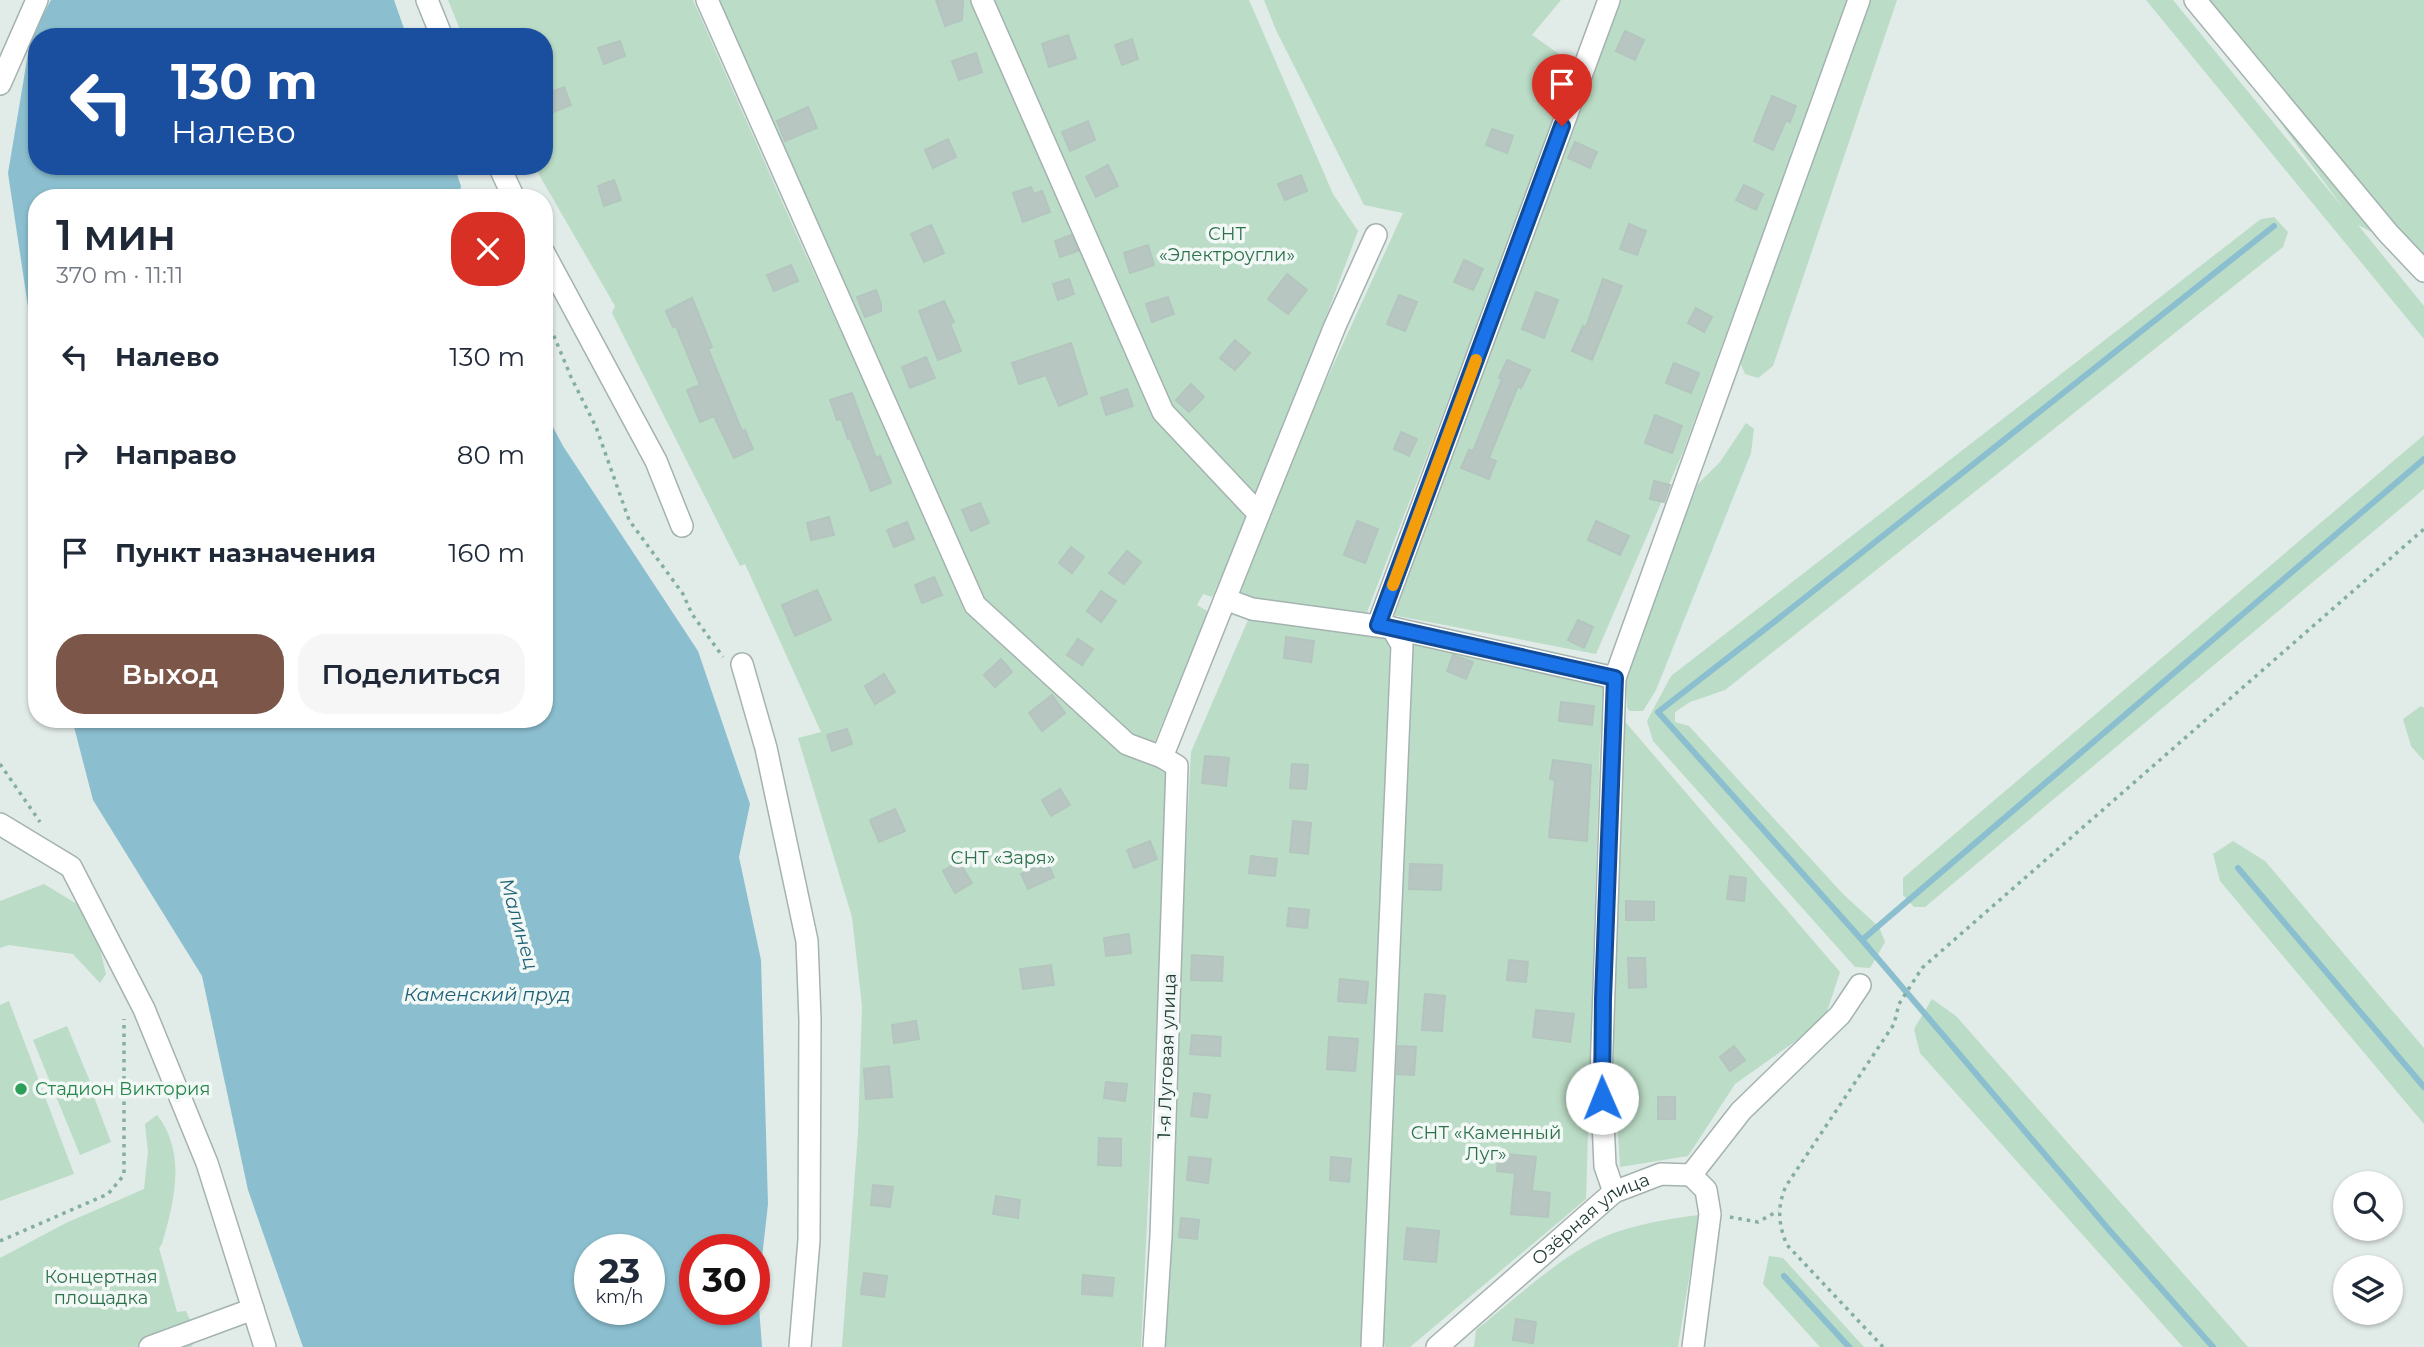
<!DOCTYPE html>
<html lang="ru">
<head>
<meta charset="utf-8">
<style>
  :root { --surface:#fff; --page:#f6f6f7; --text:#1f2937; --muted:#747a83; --accent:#7c5648 }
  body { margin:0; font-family:Montserrat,sans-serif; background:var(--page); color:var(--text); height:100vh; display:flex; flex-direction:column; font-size:26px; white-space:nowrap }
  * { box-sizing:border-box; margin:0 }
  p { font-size:23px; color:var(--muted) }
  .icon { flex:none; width:38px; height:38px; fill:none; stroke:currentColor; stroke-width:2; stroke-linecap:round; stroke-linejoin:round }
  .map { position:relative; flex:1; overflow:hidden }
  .side { position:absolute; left:28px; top:189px; width:525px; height:539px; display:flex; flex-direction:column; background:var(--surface); border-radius:28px; box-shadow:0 2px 5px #0004 }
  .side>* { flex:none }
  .hud { position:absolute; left:28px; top:28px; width:525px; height:147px; border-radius:28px; box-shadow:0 2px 5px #0004; background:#1a4fa0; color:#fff; overflow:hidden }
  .controls { position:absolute; left:2333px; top:1171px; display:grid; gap:14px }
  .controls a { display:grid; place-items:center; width:70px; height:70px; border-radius:50%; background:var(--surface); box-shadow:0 2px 5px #0004; font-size:35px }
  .speed { position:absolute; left:574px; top:1234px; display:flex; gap:14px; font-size:35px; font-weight:700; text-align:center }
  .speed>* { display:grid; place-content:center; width:91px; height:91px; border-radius:50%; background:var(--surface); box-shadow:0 2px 5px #0004; line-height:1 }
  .speed small { font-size:18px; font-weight:400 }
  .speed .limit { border:10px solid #d22; background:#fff; color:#111 }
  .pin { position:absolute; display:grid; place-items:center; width:60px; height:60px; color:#fff; margin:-72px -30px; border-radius:50% 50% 50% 0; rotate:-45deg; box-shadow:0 0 7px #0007 }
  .pin .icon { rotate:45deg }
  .me { position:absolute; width:77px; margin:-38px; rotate:359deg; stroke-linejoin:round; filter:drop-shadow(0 0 5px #0008) }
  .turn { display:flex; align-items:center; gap:24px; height:147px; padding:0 28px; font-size:32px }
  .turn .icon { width:91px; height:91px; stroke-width:2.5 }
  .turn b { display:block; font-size:49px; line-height:60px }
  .round { display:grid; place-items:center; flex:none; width:74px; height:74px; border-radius:28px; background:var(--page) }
  .headline { display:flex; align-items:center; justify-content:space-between; height:119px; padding:0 28px }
  h1 { font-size:42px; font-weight:600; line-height:52px }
  .cta { display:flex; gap:14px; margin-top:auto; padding:14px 28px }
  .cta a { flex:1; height:80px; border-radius:28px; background:var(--accent); color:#fff; font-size:28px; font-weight:600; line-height:80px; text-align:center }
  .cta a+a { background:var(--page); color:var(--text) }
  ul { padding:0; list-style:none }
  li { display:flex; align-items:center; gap:21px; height:98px; padding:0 28px }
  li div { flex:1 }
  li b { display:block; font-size:26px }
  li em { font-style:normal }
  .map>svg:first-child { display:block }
</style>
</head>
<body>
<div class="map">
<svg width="2424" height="1347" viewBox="0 0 2424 1347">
  <rect width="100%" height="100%" fill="#e1ebe8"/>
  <!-- green -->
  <g fill="#bbdcc6">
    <polygon points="448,0 693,0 795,231 968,610 996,640 1122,750 1169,767 1141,1347 842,1347 858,1133 862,1006 852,917 798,738 821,732 745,564 740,566 612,313 615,306 534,166 544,166 544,37 463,37"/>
    <polygon points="717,0 974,0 1151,409 1250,518 1212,597 1203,594 1197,605 1209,612 1154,743 1136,739 980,598"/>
    <polygon points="993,0 1249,0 1333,194 1358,231 1282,435 1255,495 1167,401"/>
    <polygon points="1264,0 1561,0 1532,35 1576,66 1366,615 1234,595 1269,505 1403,213 1364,205 1276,30"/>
    <polygon points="1620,0 1848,0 1683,452 1596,654 1392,615 1529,238"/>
    <polygon points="1871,0 1897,0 1773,366 1758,378 1745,374 1740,362"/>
    <polygon points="2146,0 2173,0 2344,209 2190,0 2424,0 2424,259 2358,225 2424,306 2424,339"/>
    <polygon points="2274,217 2288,232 2283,247 1725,690 1690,702 1675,712 1675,722 1689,726 1843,894 1879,927 1885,942 1870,968 1855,967 1653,741 1647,721 1671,676 2261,219"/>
    <polygon points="1746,423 1754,429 1751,453 1656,690 1643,711 1630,711 1627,708 1626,662 1698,484 1720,462"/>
    <polygon points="2424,435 2424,489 1925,907 1914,907 1903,895 1903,878"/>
    <polygon points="1248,620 1381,636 1390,643 1370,1192 1362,1347 1160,1347 1191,752"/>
    <polygon points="1410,643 1607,681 1600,742 1586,1199 1410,1347 1385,1347 1377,1311"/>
    <polygon points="2421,706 2424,708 2424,761 2411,746 2403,719"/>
    <polygon points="1621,717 1840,972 1824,1021 1735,1084 1688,1156 1620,1167 1615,1087 1610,1083"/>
    <polygon points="2233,841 2265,861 2424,1048 2424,1124 2220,881 2213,854"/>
    <polygon points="44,884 77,904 100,949 106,974 100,983 73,954 9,945 0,948 0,901"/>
    <polygon points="1932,999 1956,1016 2248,1347 2183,1347 1920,1053 1914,1029"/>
    <polygon points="9,1001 74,1174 0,1201 0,1005"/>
    <polygon points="67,1026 96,1096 94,1097 111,1142 80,1155 33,1040"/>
    <path d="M157 1115C187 1153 174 1202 162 1244L159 1248 177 1312 186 1311 198 1337 191 1347H0V1258L66 1223 144 1189 148 1152 145 1124Z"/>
    <path d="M1699 1215 1678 1347H1474L1476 1330C1514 1300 1561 1255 1606 1236 1636 1224 1667 1219 1699 1215Z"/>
    <polygon points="1769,1256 1783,1258 1864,1347 1820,1347 1763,1284"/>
  </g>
  <!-- water -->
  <g fill="#8bbfcf" fill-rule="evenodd">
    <polygon points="51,0 394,0 407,37 37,37 37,166 454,166 461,186 459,198 37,198 37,367 8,173 31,36"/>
    <path d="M544 410 563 446 698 651 750 804 739 857 761 960 768 1204 758 1293 762 1347H303L248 1190 202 976 93 800 72 719H544ZM590 1250H649V1309H590ZM695 1250H754V1309H695Z"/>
  </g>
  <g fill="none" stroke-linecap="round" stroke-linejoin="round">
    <!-- stream -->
    <g stroke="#8bbfcf" stroke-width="6">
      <polyline points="2238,868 2424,1087"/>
      <polyline points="1862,940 2424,459"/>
      <polyline points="1784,1276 1849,1347"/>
      <polyline points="2213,1347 2110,1231 1862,940 1658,712 1783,615 2274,226"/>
    </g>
  </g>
  <!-- building -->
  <g fill="#b7c6c1" stroke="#b4c5bf" stroke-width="2">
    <polygon points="936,0 963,0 962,20 945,26"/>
    <polygon points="1625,31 1644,40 1635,60 1616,51"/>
    <polygon points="1068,35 1076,58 1049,67 1042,44"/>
    <polygon points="1132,39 1138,59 1122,65 1115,45"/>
    <polygon points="620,41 625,56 604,64 598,48"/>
    <polygon points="976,53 982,72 959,80 952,61"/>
    <polygon points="564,87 571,105 544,116 544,95"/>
    <polygon points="1772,96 1796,106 1790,122 1786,120 1773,150 1754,141"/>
    <polygon points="808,107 817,128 785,141 777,121"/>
    <polygon points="1088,121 1095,140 1070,151 1062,132"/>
    <polygon points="1492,129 1513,136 1507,153 1486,145"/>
    <polygon points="948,139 956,157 933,168 925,150"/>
    <polygon points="1575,142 1597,152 1590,168 1568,158"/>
    <polygon points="1108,165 1118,186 1096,197 1086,177"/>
    <polygon points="1301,175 1307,191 1285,200 1278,184"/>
    <polygon points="614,180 621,200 604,206 598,186"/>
    <polygon points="1744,185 1763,194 1756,210 1736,200"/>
    <polygon points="1031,187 1034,194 1042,191 1050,212 1023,222 1013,193"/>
    <polygon points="1629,224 1646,231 1637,255 1620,249"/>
    <polygon points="931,225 944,253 924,262 911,234"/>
    <polygon points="1071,235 1078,251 1060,257 1055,241"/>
    <polygon points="1148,245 1154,265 1130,273 1124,253"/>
    <polygon points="1464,260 1483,269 1473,290 1454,282"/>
    <polygon points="791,265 798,281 774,291 767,275"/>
    <polygon points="1287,274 1307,290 1288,314 1268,299"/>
    <polygon points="1069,279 1074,294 1058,300 1053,284"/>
    <polygon points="1603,279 1622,286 1592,360 1572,351 1583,326 1586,327"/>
    <polygon points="876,290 881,304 881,311 865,317 857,297"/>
    <polygon points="1536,292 1558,300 1544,338 1522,329"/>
    <polygon points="1399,295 1417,302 1405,331 1387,324"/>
    <polygon points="1168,297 1174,314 1152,322 1146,304"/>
    <polygon points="692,298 712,347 708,349 742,431 745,430 753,449 734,458 714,416 700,422 687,390 700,385 676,326 673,327 666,311"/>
    <polygon points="944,301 954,322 950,324 961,351 938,360 919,311"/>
    <polygon points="1696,308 1712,317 1704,332 1688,323"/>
    <polygon points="1235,340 1250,353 1235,370 1220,358"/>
    <polygon points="1071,343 1087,394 1059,406 1046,375 1019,384 1012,363"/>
    <polygon points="926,357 935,378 910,388 902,367"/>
    <polygon points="1507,360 1530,370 1521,388 1518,386 1489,458 1496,461 1489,479 1461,468 1469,450 1473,451 1502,379 1499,378"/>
    <polygon points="1674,363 1699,373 1691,393 1666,383"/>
    <polygon points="1191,384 1204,397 1189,412 1176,400"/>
    <polygon points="1127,389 1133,406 1106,415 1101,398"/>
    <polygon points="852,393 876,458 880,456 891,483 871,491 850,438 848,439 841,419 837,420 830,400"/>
    <polygon points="1655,415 1682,426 1672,453 1645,443"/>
    <polygon points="1401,432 1417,439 1409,456 1394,449"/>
    <polygon points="1654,481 1670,485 1664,502 1650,499"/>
    <polygon points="980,503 989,523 971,531 962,510"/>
    <polygon points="829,517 834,535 811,540 807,523"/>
    <polygon points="1357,521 1378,529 1365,563 1344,555"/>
    <polygon points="1596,521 1629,536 1620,555 1588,540"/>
    <polygon points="907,522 914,539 894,547 887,530"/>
    <polygon points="1071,547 1084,557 1072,573 1059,563"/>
    <polygon points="1127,551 1141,562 1124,584 1109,573"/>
    <polygon points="934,577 942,595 922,603 915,585"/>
    <polygon points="817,590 831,620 795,636 782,605"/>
    <polygon points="1101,591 1116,601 1101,622 1087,611"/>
    <polygon points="1578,620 1593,627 1584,648 1568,640"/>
    <polygon points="1286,637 1314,641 1311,662 1284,658"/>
    <polygon points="1078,639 1093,649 1082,665 1067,655"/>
    <polygon points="1453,655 1473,662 1466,679 1447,671"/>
    <polygon points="1001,659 1012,672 995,687 984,675"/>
    <polygon points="884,674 895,692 875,704 865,686"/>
    <polygon points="1052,695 1065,713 1042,731 1029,713"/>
    <polygon points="1561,702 1594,706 1592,725 1559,721"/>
    <polygon points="847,729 852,744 832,751 827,735"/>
    <polygon points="1205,756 1229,758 1226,786 1202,783"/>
    <polygon points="1553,760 1591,765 1587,841 1549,837 1555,780 1550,779"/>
    <polygon points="1292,764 1308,765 1306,789 1290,788"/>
    <polygon points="1060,789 1070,805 1051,816 1042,800"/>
    <polygon points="895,809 905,831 879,842 870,820"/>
    <polygon points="1293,821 1311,823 1308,854 1290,852"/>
    <polygon points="1150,841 1157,859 1134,868 1127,850"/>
    <polygon points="1251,856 1277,859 1275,876 1249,873"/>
    <polygon points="959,862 972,883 955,893 943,871"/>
    <polygon points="1047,862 1054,877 1028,889 1021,874"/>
    <polygon points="1410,864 1442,865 1441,890 1409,889"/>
    <polygon points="1730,876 1746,878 1744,901 1727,899"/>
    <polygon points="1626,901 1654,902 1654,920 1626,920"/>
    <polygon points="1289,908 1309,910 1307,928 1287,926"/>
    <polygon points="1129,934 1131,953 1106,956 1104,938"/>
    <polygon points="1192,955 1223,957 1222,981 1191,980"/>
    <polygon points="1628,958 1645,958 1646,987 1629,988"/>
    <polygon points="1509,960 1528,962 1526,982 1507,980"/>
    <polygon points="1051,965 1054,985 1023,989 1020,969"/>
    <polygon points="1340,979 1368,982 1366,1003 1338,1001"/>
    <polygon points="1425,994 1445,996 1442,1031 1422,1030"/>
    <polygon points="1536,1010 1574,1014 1570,1042 1533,1037"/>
    <polygon points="916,1021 919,1039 894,1043 892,1025"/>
    <polygon points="1192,1035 1221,1037 1220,1056 1190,1054"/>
    <polygon points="1329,1037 1358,1039 1355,1071 1327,1069"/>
    <polygon points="1398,1046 1416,1047 1414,1075 1397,1074"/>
    <polygon points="1734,1046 1745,1060 1730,1071 1720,1057"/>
    <polygon points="889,1066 892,1097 866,1099 864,1069"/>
    <polygon points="1106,1082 1127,1084 1125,1101 1104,1098"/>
    <polygon points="1194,1093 1210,1095 1207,1118 1191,1116"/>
    <rect x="1658" y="1097" width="17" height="22"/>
    <polygon points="1099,1138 1121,1139 1121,1166 1098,1165"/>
    <polygon points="1499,1153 1536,1157 1532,1191 1550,1193 1548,1217 1511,1214 1515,1173 1497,1171"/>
    <polygon points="1189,1157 1211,1159 1208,1183 1187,1180"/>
    <polygon points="1331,1157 1351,1159 1349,1182 1330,1180"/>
    <polygon points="873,1185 893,1187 890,1207 871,1205"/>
    <polygon points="996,1196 1020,1200 1018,1218 993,1214"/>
    <polygon points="1181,1218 1199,1220 1197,1239 1179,1237"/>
    <polygon points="1407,1228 1439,1231 1436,1262 1404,1259"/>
    <polygon points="864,1273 887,1276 884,1297 861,1294"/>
    <polygon points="1083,1275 1114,1278 1112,1296 1082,1294"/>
    <polygon points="1516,1319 1536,1322 1533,1343 1513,1340"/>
  </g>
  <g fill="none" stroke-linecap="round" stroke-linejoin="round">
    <defs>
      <g id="minor">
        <polyline points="427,0 442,37"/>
        <polyline points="707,0 975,605 1127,744 1162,757 1177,766 1161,1236 1154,1347"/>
        <polyline points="982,0 1163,412 1259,514 1162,757"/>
        <polyline points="2195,0 2388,233 2424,271"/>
        <polyline points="0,84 37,0"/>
        <polyline points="499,166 514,198"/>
        <polyline points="544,253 656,461 682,526"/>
        <polyline points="1259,514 1335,326 1376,235"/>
        <polyline points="1225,599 1252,609 1392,628 1402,645 1372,1347"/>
        <polyline points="1378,625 1609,0"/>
        <polyline points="1392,628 1615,678"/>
        <polyline points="742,664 766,748 807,941 810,1020 809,1240 800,1347"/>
        <polyline points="0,824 71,867 144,1009 207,1163 265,1347"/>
        <polyline points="1691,1175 1741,1111 1840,1015 1860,985"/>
        <polyline points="1691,1175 1706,1190 1710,1214 1693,1347"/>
        <polyline points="1614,1192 1605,1166 1601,1075 1615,678 1859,0"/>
        <polyline points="150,1347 253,1309"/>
        <path id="s1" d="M1437 1347 1614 1192 1661 1174 1691 1175"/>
      </g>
    </defs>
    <!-- minor casing -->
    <use href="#minor" stroke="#a4b3af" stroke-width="24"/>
    <!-- path -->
    <g stroke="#83aea4" stroke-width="3.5" stroke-dasharray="3.5 5" stroke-linecap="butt">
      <polyline points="544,312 571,377 596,427 629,520 683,594 692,614 723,657"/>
      <polyline points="0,764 40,822"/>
      <polyline points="1730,1217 1758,1222 1778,1211"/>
      <polyline points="0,1241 108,1194 124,1175 124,1019"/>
      <path d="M1883 1347 1787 1245C1778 1224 1777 1206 1786 1186L1894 1024 1899 1004 1922 968 2424 529"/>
    </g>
    <!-- minor -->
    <use href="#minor" stroke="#fff" stroke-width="21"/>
  </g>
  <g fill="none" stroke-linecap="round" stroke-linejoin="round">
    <defs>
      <polyline id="route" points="1562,126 1378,625 1615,678 1603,999 1602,1098"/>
    </defs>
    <!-- route casing -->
    <use href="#route" stroke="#114b97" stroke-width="18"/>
    <!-- route -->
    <use href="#route" stroke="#1a73e8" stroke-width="12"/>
    <!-- slow -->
    <polyline stroke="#f59e0b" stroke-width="12" points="1393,585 1476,360"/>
  </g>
  <!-- markers -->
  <circle fill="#2e9e5b" stroke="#f2f8f5" stroke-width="2.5" cx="21" cy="1089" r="7"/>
  <g text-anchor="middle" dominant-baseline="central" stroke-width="7" stroke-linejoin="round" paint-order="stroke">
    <!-- park labels -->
    <g font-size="18" fill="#2e714d" stroke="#f2f8f5">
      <text x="1227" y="234">СНТ<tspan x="1227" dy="21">«Электроугли»</tspan></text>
      <text x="1003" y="858">СНТ «Заря»</text>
      <text x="1486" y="1133">СНТ «Каменный<tspan x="1486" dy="21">Луг»</tspan></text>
      <text x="101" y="1277">Концертная<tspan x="101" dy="21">площадка</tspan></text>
    </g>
    <!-- street labels -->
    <g font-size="18" fill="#223c37" stroke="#f2f8f5">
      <text transform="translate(1167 1056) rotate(-88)">1-я Луговая улица</text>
      <text stroke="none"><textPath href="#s1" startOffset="201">Озёрная улица</textPath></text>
    </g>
    <!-- leisure labels -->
    <g font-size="18" fill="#27864d" stroke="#f2f8f5" text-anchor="start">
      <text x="35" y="1089">Стадион Виктория</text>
    </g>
    <!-- water labels -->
    <g font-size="19" font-style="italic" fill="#1e6076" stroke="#f2f8f5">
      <text transform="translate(519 924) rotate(74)">Малинец</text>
      <text x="487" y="994">Каменский пруд</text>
    </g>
  </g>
</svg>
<div class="controls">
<a><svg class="icon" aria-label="search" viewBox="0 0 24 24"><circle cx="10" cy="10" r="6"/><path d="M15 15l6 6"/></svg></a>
<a><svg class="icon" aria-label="layers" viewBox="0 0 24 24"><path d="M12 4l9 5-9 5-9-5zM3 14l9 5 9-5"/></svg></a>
</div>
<div class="speed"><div>23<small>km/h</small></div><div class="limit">30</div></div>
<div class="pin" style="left:1562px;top:126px;background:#d93025"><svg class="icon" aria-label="arrive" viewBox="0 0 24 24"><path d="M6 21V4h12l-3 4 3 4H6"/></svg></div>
<svg class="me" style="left:1602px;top:1098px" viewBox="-20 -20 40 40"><circle r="19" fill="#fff"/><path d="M0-13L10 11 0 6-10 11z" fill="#1a73e8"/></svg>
<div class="hud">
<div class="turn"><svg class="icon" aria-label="left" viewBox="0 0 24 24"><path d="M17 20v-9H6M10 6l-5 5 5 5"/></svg><div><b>130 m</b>Налево</div></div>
</div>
<section class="side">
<div class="headline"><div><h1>1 мин</h1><p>370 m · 11:11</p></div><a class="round" style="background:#d93025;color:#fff"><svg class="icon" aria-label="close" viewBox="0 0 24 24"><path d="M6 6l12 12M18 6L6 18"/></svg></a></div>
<ul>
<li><svg class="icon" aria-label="left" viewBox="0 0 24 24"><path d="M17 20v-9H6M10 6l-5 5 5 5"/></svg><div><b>Налево</b></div><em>130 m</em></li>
<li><svg class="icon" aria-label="right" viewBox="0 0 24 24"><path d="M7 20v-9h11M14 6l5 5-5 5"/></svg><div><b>Направо</b></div><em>80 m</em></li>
<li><svg class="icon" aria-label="arrive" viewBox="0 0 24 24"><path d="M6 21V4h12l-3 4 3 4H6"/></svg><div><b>Пункт назначения</b></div><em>160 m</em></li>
</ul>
<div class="cta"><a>Выход</a><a>Поделиться</a></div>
</section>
</div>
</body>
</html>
